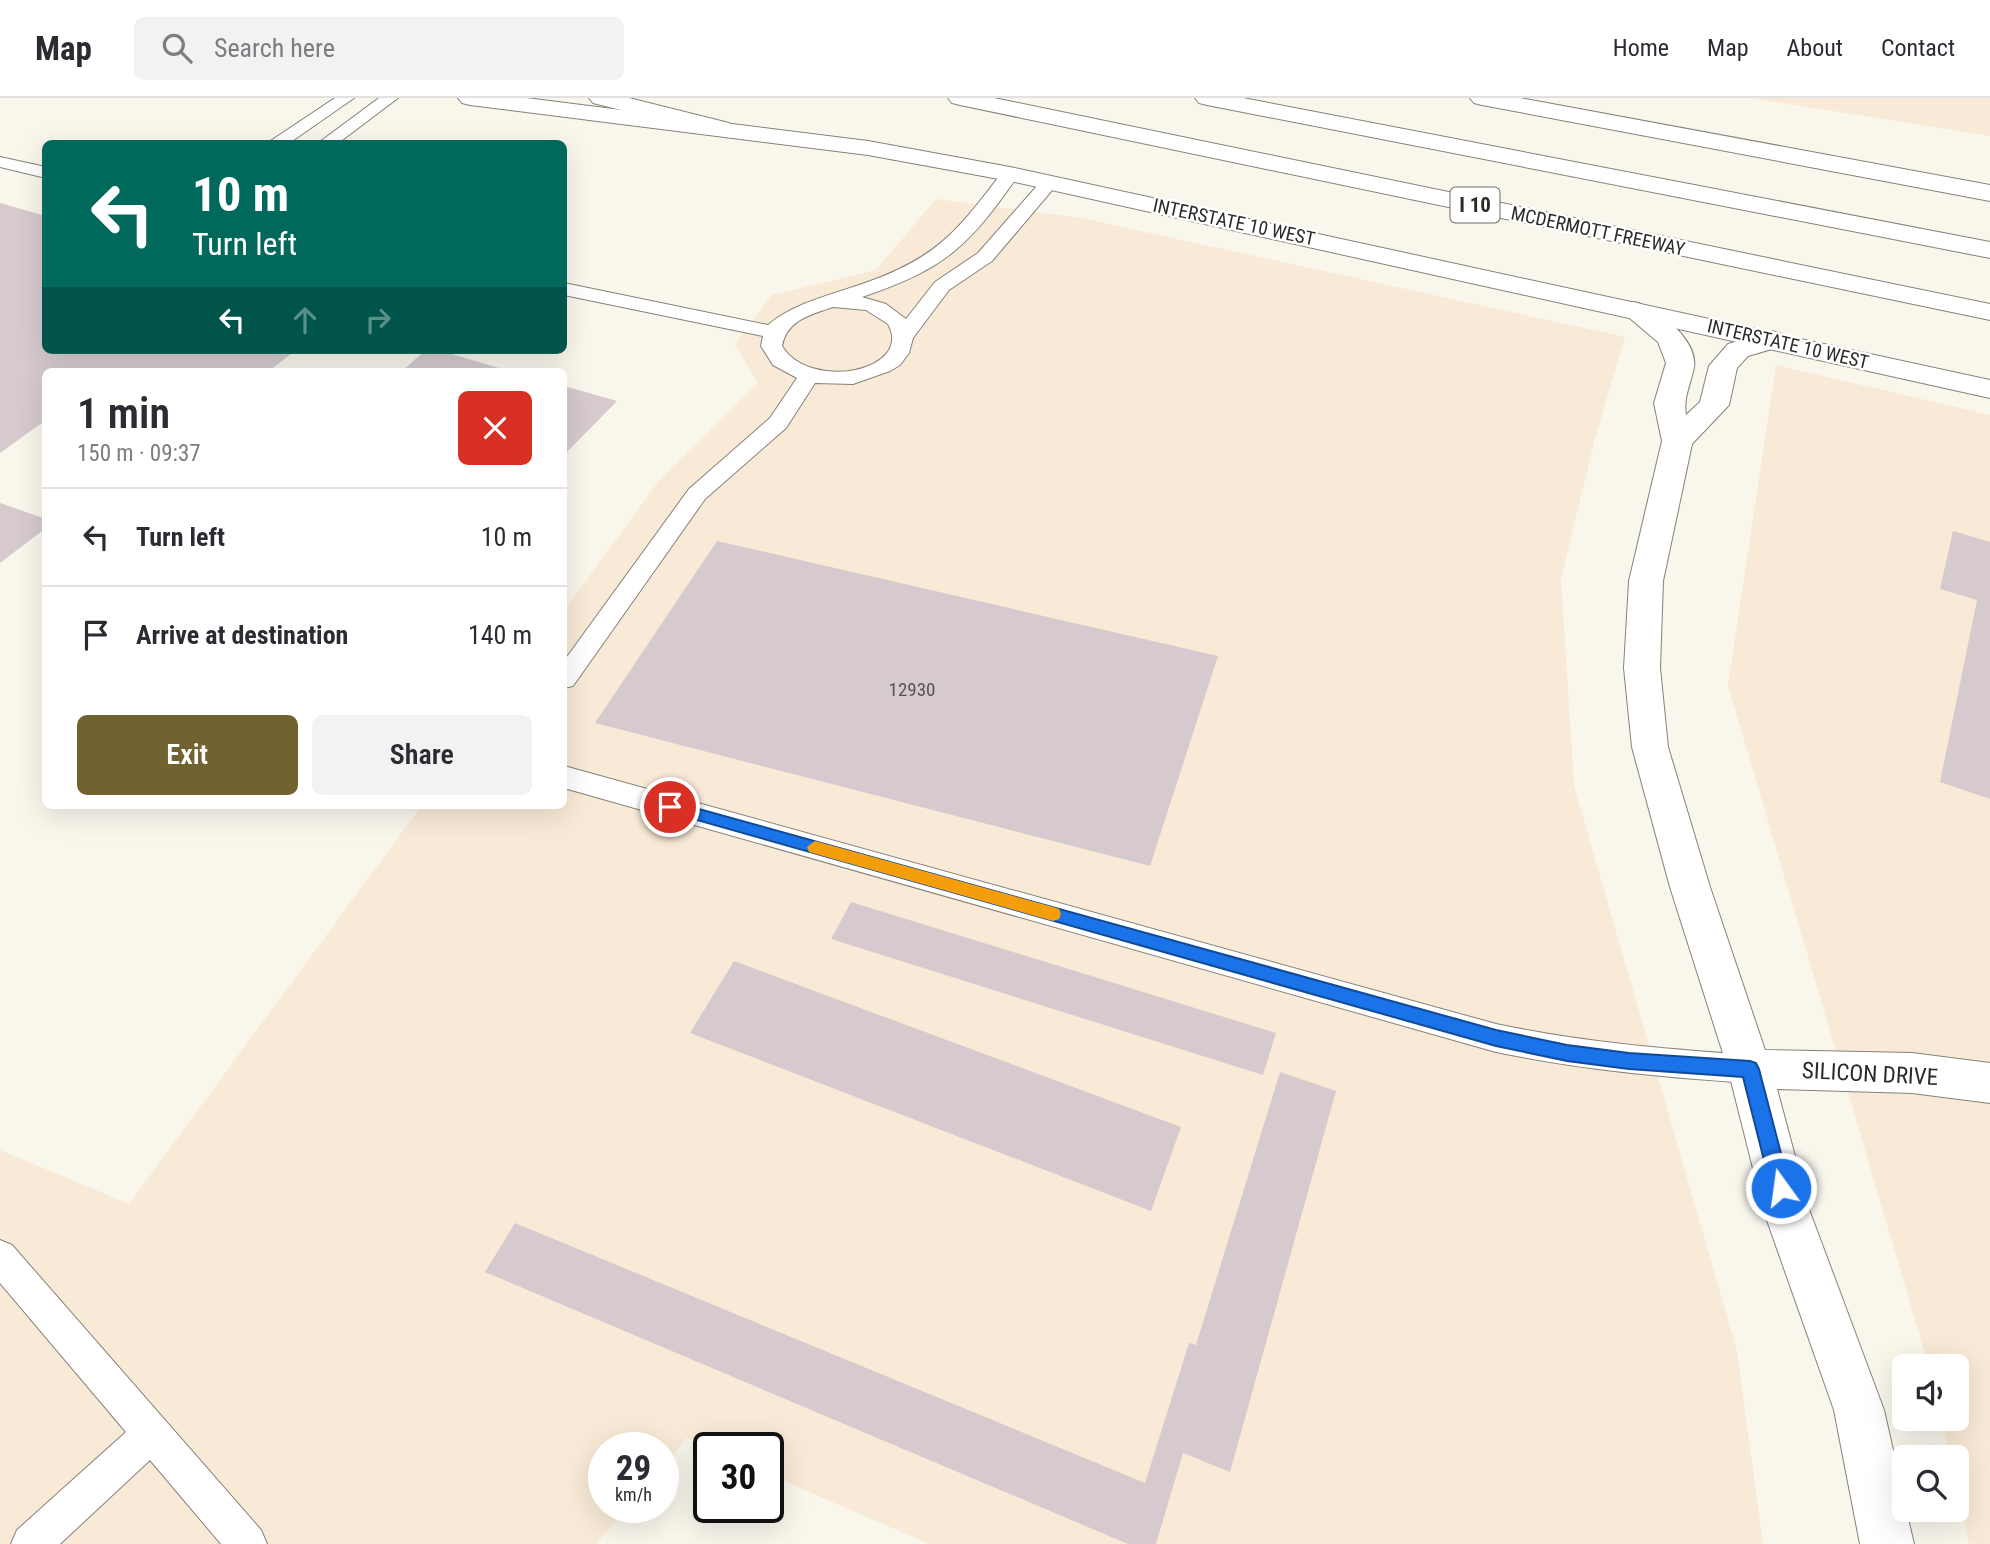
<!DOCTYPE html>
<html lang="en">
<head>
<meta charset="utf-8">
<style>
  :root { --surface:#fff; --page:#f2f2f3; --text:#2b2b33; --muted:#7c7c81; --line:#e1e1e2; --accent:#716330 }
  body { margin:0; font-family:"Roboto Condensed",sans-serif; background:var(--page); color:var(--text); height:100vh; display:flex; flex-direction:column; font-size:26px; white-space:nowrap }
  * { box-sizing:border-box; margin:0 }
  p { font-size:23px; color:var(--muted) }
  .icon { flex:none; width:38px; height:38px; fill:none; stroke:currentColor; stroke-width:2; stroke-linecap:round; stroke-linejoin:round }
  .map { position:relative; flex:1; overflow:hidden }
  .panel { position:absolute; left:42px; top:270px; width:525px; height:441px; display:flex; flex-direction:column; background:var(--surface); border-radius:10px; box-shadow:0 7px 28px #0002 }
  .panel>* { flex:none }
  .guide { position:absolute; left:42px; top:42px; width:525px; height:214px; border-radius:10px; box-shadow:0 7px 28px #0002; background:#00695c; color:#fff; overflow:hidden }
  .tools { position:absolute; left:1892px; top:1256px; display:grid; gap:14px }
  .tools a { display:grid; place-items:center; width:77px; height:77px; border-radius:10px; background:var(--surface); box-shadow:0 7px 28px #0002; font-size:35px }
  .speed { position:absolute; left:588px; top:1334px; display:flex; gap:14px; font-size:35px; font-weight:700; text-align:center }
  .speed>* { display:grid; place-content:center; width:91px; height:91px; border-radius:50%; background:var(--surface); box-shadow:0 7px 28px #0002; line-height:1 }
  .speed small { font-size:18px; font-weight:400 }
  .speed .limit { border:4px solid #111; border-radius:10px; background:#fff; color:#111 }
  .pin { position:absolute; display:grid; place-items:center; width:60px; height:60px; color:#fff; margin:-30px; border:4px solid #fff; border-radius:50%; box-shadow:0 2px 7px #0007 }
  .me { position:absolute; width:77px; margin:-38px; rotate:346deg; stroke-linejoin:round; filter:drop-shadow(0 0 5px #0008) }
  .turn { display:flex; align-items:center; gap:24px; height:147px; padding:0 35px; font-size:32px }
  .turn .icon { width:91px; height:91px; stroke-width:2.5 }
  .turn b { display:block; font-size:49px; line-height:60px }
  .lanes { display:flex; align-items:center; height:66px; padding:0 35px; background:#0003; justify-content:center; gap:35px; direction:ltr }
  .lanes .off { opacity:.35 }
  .round { display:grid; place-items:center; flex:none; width:74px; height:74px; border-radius:10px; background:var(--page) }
  .head { display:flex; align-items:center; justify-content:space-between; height:119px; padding:0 35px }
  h1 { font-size:42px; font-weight:600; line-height:52px }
  .primary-button { display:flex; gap:14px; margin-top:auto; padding:14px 35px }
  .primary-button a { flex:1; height:80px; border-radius:10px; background:var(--accent); color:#fff; font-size:28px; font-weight:600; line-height:80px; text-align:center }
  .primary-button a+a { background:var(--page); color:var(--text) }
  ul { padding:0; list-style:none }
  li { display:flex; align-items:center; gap:21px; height:98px; padding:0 35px; border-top:2px solid var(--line) }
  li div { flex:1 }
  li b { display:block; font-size:26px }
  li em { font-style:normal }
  header { display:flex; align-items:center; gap:42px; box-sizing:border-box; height:98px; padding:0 35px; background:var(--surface); border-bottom:2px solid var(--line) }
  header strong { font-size:33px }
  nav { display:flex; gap:38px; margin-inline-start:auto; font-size:24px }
  .search { width:490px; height:63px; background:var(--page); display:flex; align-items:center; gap:18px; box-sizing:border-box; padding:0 24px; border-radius:10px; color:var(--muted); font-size:26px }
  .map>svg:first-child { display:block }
</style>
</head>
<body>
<header>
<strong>Map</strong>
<div class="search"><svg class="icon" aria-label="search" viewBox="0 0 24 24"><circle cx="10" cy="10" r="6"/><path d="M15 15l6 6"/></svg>Search here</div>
<nav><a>Home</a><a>Map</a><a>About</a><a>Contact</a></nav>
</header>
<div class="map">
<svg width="1990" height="1446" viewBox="0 0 1990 1446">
  <rect width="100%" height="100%" fill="#f9f6ec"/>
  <!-- commercial -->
  <g fill="#f8ead6">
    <polygon points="1752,0 1990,0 1990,38"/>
    <polygon points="936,101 1081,120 1625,239 1595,340 1561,481 1574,688 1737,1253 1763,1446 929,1446 768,1376 768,1349 709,1350 687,1340 663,1368 663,1349 604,1349 604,1409 628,1409 596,1446 0,1446 0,1052 129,1106 422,707 564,707 564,513 658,384 758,285 735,246 772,197 876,172"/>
    <polygon points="1776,267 1990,317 1990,1446 1969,1446 1957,1389 1956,1360 1950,1360 1941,1321 1956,1321 1956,1269 1929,1269 1728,587"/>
  </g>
  <!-- building -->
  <g fill="#d6cace">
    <polygon points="0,105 46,118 46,252 296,252 269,273 46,273 46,322 0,355"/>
    <polygon points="426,252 438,252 509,273 402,273"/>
    <polygon points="564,288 617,303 564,357"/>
    <polygon points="0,405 46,421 46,430 0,465"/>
    <polygon points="1953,433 1990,444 1990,701 1940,684 1977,502 1940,491"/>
    <polygon points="717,443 1218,558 1150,768 595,625"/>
    <polygon points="851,804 1276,935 1263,977 831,841"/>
    <polygon points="734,863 1181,1029 1151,1113 690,935"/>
    <polygon points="1280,974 1336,993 1230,1374 1183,1355 1156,1446 1128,1446 485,1174 515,1125 1145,1385 1189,1245 1196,1247"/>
  </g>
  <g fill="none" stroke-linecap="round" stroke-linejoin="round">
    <defs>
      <g id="service">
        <polygon points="335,0 354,0 288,46 266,46"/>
        <polygon points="379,0 398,0 337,46 317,46"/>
        <polygon points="0,59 46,69 46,80 0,69"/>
        <path d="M1010 71 1019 76C970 147 946 171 862 199L886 206 906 221 935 184 978 155 1044 80H1056L1059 84 992 163 949 192 913 240 909 255 900 267 890 273 853 286 815 285 786 330 705 401 573 588 564 590V563L689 391 770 320 797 280 773 267 761 248 763 238 564 197V185L768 227C796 204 831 197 865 185 939 159 958 132 1004 72ZM833 209 866 212 888 226C914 273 810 294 782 248 787 222 810 217 833 209Z"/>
        <path d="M564 668 1496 926C1582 944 1663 951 1750 957L1761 961 1766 971 1761 981 1750 985C1662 979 1583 972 1496 954L564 690Z"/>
        <polygon points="0,1142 12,1147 261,1432 267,1446 221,1446 150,1362 60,1446 11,1446 17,1432 126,1334 0,1185"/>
      </g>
      <path id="minor" d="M1634 204C1657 209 1698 242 1694 269 1691 286 1683 299 1686 317L1700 304 1709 268 1728 246 1772 233 1782 236 1786 242 1782 248 1748 258 1737 270 1729 307 1692 346 1663 483 1660 570 1668 649 1710 789 1765 952 1912 955 1990 965V1005L1912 995 1777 991 1810 1114 1884 1312 1904 1401V1412H1906L1914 1446H1860L1834 1312 1764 1114 1728 971 1670 789 1632 649 1624 570 1629 483 1662 343 1654 305 1666 265 1658 244 1620 212 1624 206Z"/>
      <g id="secondary">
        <polygon points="458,0 526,0 868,43 1010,69 1990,282 1990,300 1010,83 868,57 470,7 462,5"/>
        <polygon points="1470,0 1520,0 1990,87 1990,103 1482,7 1474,5"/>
      </g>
      <g id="motorway">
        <polygon points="589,0 629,0 729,25 733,30 729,35 721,37 593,5"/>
        <polygon points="948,0 994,0 1990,206 1990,222 960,7 952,5"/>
        <polygon points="1195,0 1243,0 1990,144 1990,160 1207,7 1199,5"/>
      </g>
    </defs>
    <!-- service casing -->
    <use href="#service" stroke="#858279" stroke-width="2"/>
    <!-- minor casing -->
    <use href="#minor" stroke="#858279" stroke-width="2"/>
    <!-- secondary casing -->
    <use href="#secondary" stroke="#858279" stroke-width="2"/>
    <!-- motorway casing -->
    <use href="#motorway" stroke="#858279" stroke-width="2"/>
    <!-- service -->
    <use href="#service" fill="#fff" fill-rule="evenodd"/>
    <!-- minor -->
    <use href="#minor" fill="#fff" fill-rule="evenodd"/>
    <!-- secondary -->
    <use href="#secondary" fill="#fff" fill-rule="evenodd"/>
    <!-- motorway -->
    <use href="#motorway" fill="#fff" fill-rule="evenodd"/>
  </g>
  <!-- route -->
  <polygon fill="#1a73e8" stroke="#114b97" stroke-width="2" points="670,703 1496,932 1567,947 1629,955 1750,963 1756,965 1759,971 1790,1090 1788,1096 1781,1099 1774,1096 1771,1090 1743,979 1629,971 1567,963 1496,948 665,713 662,709 665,705"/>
  <!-- slow -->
  <polygon fill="#f59e0b" points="815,743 1053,809 1059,811 1061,816 1059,821 1053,823 809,754 807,749"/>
  <g text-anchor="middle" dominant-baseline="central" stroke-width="5" stroke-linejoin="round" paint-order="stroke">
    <!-- far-street labels -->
    <g font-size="19" fill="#2c2b27" stroke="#fff">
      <text transform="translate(1234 124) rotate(12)">INTERSTATE 10 WEST</text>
      <text transform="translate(1598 133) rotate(12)">MCDERMOTT FREEWAY</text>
      <text transform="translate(1788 246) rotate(13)">INTERSTATE 10 WEST</text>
    </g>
    <!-- number labels -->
    <g font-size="19" fill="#565351">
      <text x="912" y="591">12930</text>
    </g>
    <!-- shield labels -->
    <rect fill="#fff" stroke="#6b6b68" stroke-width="2" x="1450.5" y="89.5" width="49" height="35" rx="5"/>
    <g font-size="21" font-weight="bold" fill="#2c2b27">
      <text x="1475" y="107">I 10</text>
    </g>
    <!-- street labels -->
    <g font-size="23" fill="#2c2b27" stroke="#fff">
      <text transform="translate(1870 976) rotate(3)">SILICON DRIVE</text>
    </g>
  </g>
</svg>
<div class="tools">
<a><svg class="icon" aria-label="sound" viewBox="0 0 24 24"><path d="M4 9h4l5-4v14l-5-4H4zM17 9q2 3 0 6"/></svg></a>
<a><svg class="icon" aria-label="search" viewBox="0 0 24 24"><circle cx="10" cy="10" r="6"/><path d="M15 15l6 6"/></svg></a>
</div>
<div class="speed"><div>29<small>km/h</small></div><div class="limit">30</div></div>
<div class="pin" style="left:670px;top:709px;background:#d93025"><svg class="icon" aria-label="arrive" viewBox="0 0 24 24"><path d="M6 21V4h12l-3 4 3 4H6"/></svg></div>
<svg class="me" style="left:1781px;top:1090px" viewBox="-20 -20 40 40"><circle r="17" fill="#1a73e8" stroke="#fff" stroke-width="3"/><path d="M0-11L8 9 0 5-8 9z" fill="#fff"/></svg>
<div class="guide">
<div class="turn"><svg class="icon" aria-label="left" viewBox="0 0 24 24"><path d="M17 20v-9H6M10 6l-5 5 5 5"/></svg><div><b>10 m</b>Turn left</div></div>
<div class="lanes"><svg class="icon" aria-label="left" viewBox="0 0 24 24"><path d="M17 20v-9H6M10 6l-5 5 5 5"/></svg><svg class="icon off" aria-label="ahead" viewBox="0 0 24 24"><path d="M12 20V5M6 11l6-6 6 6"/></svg><svg class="icon off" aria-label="right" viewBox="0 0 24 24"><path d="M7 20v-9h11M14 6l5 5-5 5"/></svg></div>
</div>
<section class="panel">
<div class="head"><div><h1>1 min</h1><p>150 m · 09:37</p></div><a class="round" style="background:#d93025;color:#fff"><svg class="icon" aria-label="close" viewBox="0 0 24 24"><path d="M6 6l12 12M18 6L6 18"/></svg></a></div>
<ul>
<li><svg class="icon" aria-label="left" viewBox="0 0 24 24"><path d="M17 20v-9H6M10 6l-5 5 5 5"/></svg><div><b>Turn left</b></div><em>10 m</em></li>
<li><svg class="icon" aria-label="arrive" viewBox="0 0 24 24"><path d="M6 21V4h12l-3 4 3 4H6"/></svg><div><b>Arrive at destination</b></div><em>140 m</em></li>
</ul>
<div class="primary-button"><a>Exit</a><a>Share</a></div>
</section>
</div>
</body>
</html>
